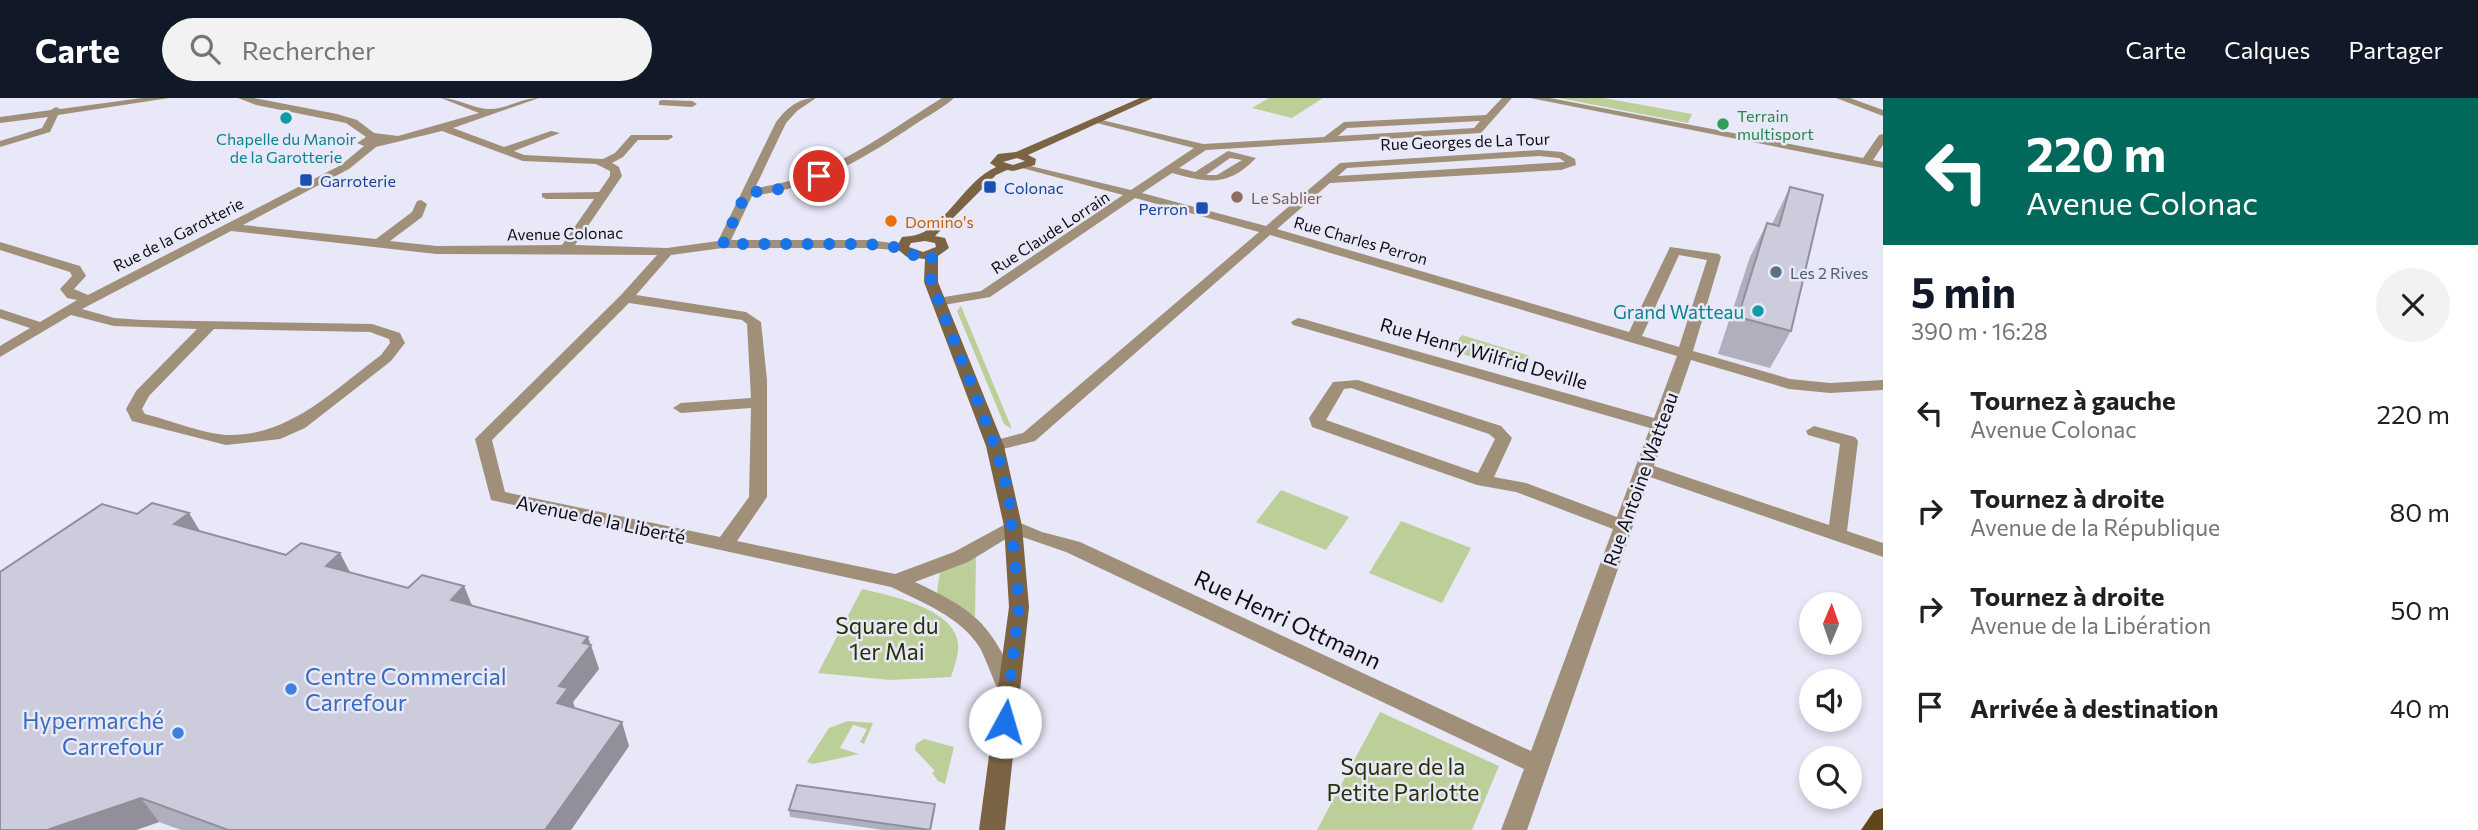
<!DOCTYPE html>
<html lang="fr">
<head>
<meta charset="utf-8">
<style>
  :root { --surface:#fff; --page:#f2f2f2; --text:#202124; --muted:#757577; --accent:#111827 }
  body { margin:0; font-family:Commissioner,sans-serif; background:var(--page); color:var(--text); height:100vh; display:flex; flex-direction:column; font-size:26px; white-space:nowrap }
  * { box-sizing:border-box; margin:0 }
  p { font-size:23px; color:var(--muted) }
  .icon { flex:none; width:38px; height:38px; fill:none; stroke:currentColor; stroke-width:2; stroke-linecap:round; stroke-linejoin:round }
  .map { position:relative; flex:1; overflow:hidden }
  .sheet { display:flex; flex-direction:column; background:var(--surface); width:595px }
  .sheet>* { flex:none }
  .hud { background:#00695c; color:#fff; overflow:hidden }
  .needle { width:46px; rotate:2deg }
  .controls { position:absolute; left:1799px; top:494px; display:grid; gap:14px }
  .controls a { display:grid; place-items:center; width:63px; height:63px; border-radius:50%; background:var(--surface); box-shadow:0 4px 10px #0003; font-size:35px }
  .pin { position:absolute; display:grid; place-items:center; width:60px; height:60px; color:#fff; margin:-30px; border:4px solid #fff; border-radius:50%; box-shadow:0 2px 7px #0007 }
  .me { position:absolute; width:77px; margin:-38px; rotate:6deg; stroke-linejoin:round; filter:drop-shadow(0 0 5px #0008) }
  .turn { display:flex; align-items:center; gap:24px; height:147px; padding:0 28px; font-size:32px }
  .turn .icon { width:91px; height:91px; stroke-width:2.5 }
  .turn b { display:block; font-size:49px; line-height:60px }
  .round { display:grid; place-items:center; flex:none; width:74px; height:74px; border-radius:37px; background:var(--page) }
  .summary { display:flex; align-items:center; justify-content:space-between; height:119px; padding:0 28px }
  h1 { font-size:42px; font-weight:700; line-height:52px; color:var(--accent) }
  ul { padding:0; list-style:none }
  li { display:flex; align-items:center; gap:21px; height:98px; padding:0 28px }
  li div { flex:1 }
  li b { display:block; font-size:26px }
  li em { font-style:normal }
  header { display:flex; align-items:center; gap:42px; box-sizing:border-box; height:98px; padding:0 35px; background:var(--accent); color:#fff }
  header strong { font-size:33px }
  nav { display:flex; gap:38px; margin-inline-start:auto; font-size:24px }
  .search { width:490px; height:63px; background:var(--page); display:flex; align-items:center; gap:18px; box-sizing:border-box; padding:0 24px; border-radius:38px; color:var(--muted); font-size:26px }
  main { display:flex; flex:1; min-height:0 }
  .map>svg:first-child { display:block }
</style>
</head>
<body>
<header>
<strong>Carte</strong>
<div class="search"><svg class="icon" aria-label="search" viewBox="0 0 24 24"><circle cx="10" cy="10" r="6"/><path d="M15 15l6 6"/></svg>Rechercher</div>
<nav><a>Carte</a><a>Calques</a><a>Partager</a></nav>
</header>
<main>
<div class="map">
<svg width="1883" height="732" viewBox="0 0 1883 732">
  <rect width="100%" height="100%" fill="#e9e8f8"/>
  <!-- green -->
  <g fill="#bccf98">
    <polygon points="1269,0 1323,0 1292,20 1252,10"/>
    <polygon points="1559,0 1604,0 1692,16 1688,25"/>
    <polygon points="961,208 1012,331 1004,326 957,213"/>
    <polygon points="1462,237 1530,258 1520,274 1450,252"/>
    <polygon points="1281,392 1349,419 1326,452 1256,424"/>
    <polygon points="1401,423 1471,450 1442,505 1369,475"/>
    <polygon points="976,456 975,519 937,495 940,473"/>
    <path d="M862 491C889 497 956 511 958 546 959 557 954 569 951 579L890 582 818 575Z"/>
    <polygon points="1380,614 1499,668 1472,732 1317,732"/>
    <polygon points="848,623 873,625 864,646 860,644 867,631 853,627 840,650 859,656 813,666 807,664 829,630"/>
    <polygon points="924,641 954,649 945,686 938,683 932,675 935,673 915,652 916,646"/>
  </g>
  <g fill="none" stroke-linecap="round" stroke-linejoin="round">
    <!-- street -->
    <g fill="#a0907a" fill-rule="evenodd">
      <polygon points="142,0 169,0 58,17 50,34 0,49 0,43 42,30 48,19 0,25 0,19 51,12 56,9 60,11"/>
      <path d="M238 0H254L337 16 357 22 374 35 398 38 479 15 441 0C458 0 476 12 490 11 507 11 521 0 539 0L453 30 504 49 551 33 560 35 514 53 524 57 603 61 615 55 631 37H672L673 39 668 42H638L623 59 612 65 619 69 622 78 575 147 667 150 718 143 776 24C787 10 798 0 816 0L797 13 786 25 755 90C828 81 882 37 942 0H954C942 11 927 18 914 27 862 62 814 90 752 98L731 142H869L907 147V153L869 150H723L671 157 636 197 746 214 761 224 767 282V399L737 443 895 476 954 454 1013 422 1042 434 1080 444 1531 653 1613 431 1516 394 1477 387 1312 329 1309 320 1333 284 1358 282 1501 328 1512 340 1494 379 1526 385 1617 419 1650 330 1293 227 1291 224 1298 220 1303 221 1654 320 1677 258 1270 137 1035 343 995 353 986 348 989 344 1023 335 1259 134 1135 100 990 199 938 208 931 204 938 200 981 193 1123 97 1022 70V66L1131 92 1194 50 1093 24V20L1203 46 1324 39 1344 24 1486 17 1502 0H1512L1481 35 1206 52 1179 70 1195 74 1228 53 1256 60C1228 89 1208 85 1172 75L1142 95 1266 128 1340 65 1539 52 1562 54 1575 61 1576 67 1561 72 1330 85 1277 131 1629 234 1670 149 1719 156 1721 159 1693 253 1790 281 1830 285 1883 282V292L1830 295 1789 291 1691 262 1654 368 1829 427 1840 346 1808 337 1806 333 1814 328 1855 339 1858 343 1847 433 1883 445V459L1650 379 1527 732H1501L1524 671 1066 454 1014 436 968 464 915 484C979 514 990 526 1019 589L1016 595 1008 598 1000 595C992 581 988 565 980 550 962 520 922 504 891 489L491 402 475 341 621 197 657 157 436 156 231 133 82 211 114 220 142 222 372 226 400 235 405 245 391 263 305 330 280 341 226 347 132 323 126 311 136 293 197 231 114 228 71 217 0 259V248L30 230 0 220V211L40 224 77 202 67 200 60 191 72 178 70 174 0 152V144L80 168 86 178 74 191 88 197 341 67 364 48 357 45 366 39 346 25 256 7ZM1480 23 1474 30 1338 38 1347 30ZM442 33 523 63 596 66 610 73V78L599 94 542 95V99L546 101H594L562 147 436 148 390 143 422 119 427 106 421 102 417 103 412 114 376 141 243 127 349 71 376 49ZM1539 58 1559 60 1565 64 1338 78 1347 70ZM1230 60 1242 62 1217 77H1206ZM1679 157 1707 162 1679 249 1642 238ZM629 205 742 222 747 226 751 300 681 305 673 310 681 315 751 310 749 399 720 439 505 394 492 342ZM214 231 370 234 389 241 390 245 381 257C334 292 290 338 228 337 204 336 169 322 145 316L142 311 149 298ZM1351 290 1489 336 1495 341 1478 375 1326 322 1344 291Z"/>
      <polygon points="1530,0 1550,0 1863,60 1879,37 1883,36 1883,47 1873,62 1883,64 1883,70"/>
      <polygon points="1836,0 1850,0 1883,12 1883,18"/>
      <polygon points="662,2 692,3 697,6 692,9 659,7 659,3"/>
    </g>
    <!-- secondary -->
    <path fill="#7b6444" fill-rule="evenodd" d="M1140 0H1153L1028 57 1036 61 1035 67 1013 73 1007 72 996 77 935 138 945 140 949 150 938 158V184L1004 348 1022 428 1029 509 1005 732H979L1009 509 1004 428 986 348 924 184 925 161 907 159 896 150 902 139C908 138 914 138 919 136 946 127 965 83 996 69L990 65 998 56 1016 54ZM1017 60 1025 63 1013 67 1003 64ZM925 143 935 145 936 149 923 154 909 149 911 145Z"/>
    <!-- primary -->
    <polygon fill="#62461b" fill-rule="evenodd" points="1883,710 1883,732 1861,732 1874,713"/>
  </g>
  <!-- wall -->
  <g fill="#b0afbd">
    <polygon points="1790,89 1791,233 1770,270 1718,256 1750,159 1767,125 1772,126"/>
    <polygon points="189,415 200,433 408,490 464,488 472,507 591,547 599,571 573,604 575,610 629,648 571,732 181,732 159,724 136,732 0,732 137,416"/>
    <polygon points="935,706 935,712 931,732 884,732 790,719 789,712"/>
  </g>
  <!-- shaded-wall -->
  <g fill="#908f9a">
    <polygon points="189,415 202,437 174,426"/>
    <polygon points="340,455 352,478 326,468"/>
    <polygon points="464,488 473,511 451,502"/>
    <polygon points="588,539 599,571 573,604 576,614 557,605 559,588 583,545"/>
    <polygon points="622,624 629,648 571,732 545,732"/>
    <polygon points="141,700 159,724 136,732 47,732"/>
  </g>
  <!-- building -->
  <g fill="#cdccdc" stroke="#908f9a" stroke-width="2">
    <polygon points="1790,89 1823,97 1791,233 1738,219 1767,125 1779,128"/>
    <polygon points="152,405 189,415 174,426 286,457 301,445 340,455 326,468 408,490 422,477 464,488 451,502 588,539 583,545 591,547 559,588 568,590 557,605 622,624 545,732 228,732 141,700 47,732 0,732 0,474 102,406 137,416"/>
    <polygon points="797,687 935,706 930,732 789,712"/>
  </g>
  <g fill="none" stroke-linecap="round" stroke-linejoin="round">
    <!-- route -->
    <polyline stroke="#1a73e8" stroke-width="12" stroke-dasharray="0 21.6" points="819,78 781,91 746,95 723,146 869,146 902,150 913,157 932,157 931,184 995,348 1009,398 1019,509 1005,624"/>
  </g>
  <!-- markers -->
  <g fill="#0f9aa8" stroke="#e9e8f8" stroke-width="2.5">
    <circle cx="286" cy="20" r="7"/>
    <circle cx="1758" cy="213" r="7"/>
  </g>
  <circle fill="#2e9e5b" stroke="#e9e8f8" stroke-width="2.5" cx="1723" cy="26" r="7"/>
  <g fill="#1a4fb4" stroke="#e9e8f8" stroke-width="2.5">
    <rect x="299" y="75" width="14" height="14" rx="3.5"/>
    <rect x="983" y="82" width="14" height="14" rx="3.5"/>
    <rect x="1195" y="103" width="14" height="14" rx="3.5"/>
  </g>
  <circle fill="#8d6e63" stroke="#e9e8f8" stroke-width="2.5" cx="1237" cy="99" r="7"/>
  <circle fill="#e8710a" stroke="#e9e8f8" stroke-width="2.5" cx="891" cy="123" r="7"/>
  <circle fill="#5c6f8a" stroke="#e9e8f8" stroke-width="2.5" cx="1776" cy="174" r="7"/>
  <g fill="#3f7fe0" stroke="#e9e8f8" stroke-width="2.5">
    <circle cx="291" cy="591" r="7"/>
    <circle cx="178" cy="635" r="7"/>
  </g>
  <g text-anchor="middle" dominant-baseline="central" stroke-width="5" stroke-linejoin="round" paint-order="stroke">
    <!-- far-leisure labels -->
    <g font-size="16" fill="#27864d" stroke="#e9e8f8" text-anchor="start">
      <text x="1737" y="17">Terrain<tspan x="1737" dy="18">multisport</tspan></text>
    </g>
    <!-- far-culture labels -->
    <g font-size="16" fill="#0d838f" stroke="#e9e8f8">
      <text x="286" y="40">Chapelle du Manoir<tspan x="286" dy="18">de la Garotterie</tspan></text>
    </g>
    <!-- far-street labels -->
    <g font-size="16" fill="#0e0d12" stroke="#e9e8f8">
      <text transform="translate(1465 43) rotate(-2)">Rue Georges de La Tour</text>
      <text transform="translate(1050 134) rotate(-33)">Rue Claude Lorrain</text>
      <text transform="translate(565 135) rotate(-1)">Avenue Colonac</text>
      <text transform="translate(178 136) rotate(-27)">Rue de la Garotterie</text>
      <text transform="translate(1361 142) rotate(16)">Rue Charles Perron</text>
    </g>
    <!-- far-transit labels -->
    <g font-size="16" fill="#164399" stroke="#e9e8f8" text-anchor="start">
      <text x="320" y="82">Garroterie</text>
      <text x="1004" y="89">Colonac</text>
      <text x="1188" y="110" text-anchor="end">Perron</text>
    </g>
    <!-- far-education labels -->
    <g font-size="16" fill="#785e54" stroke="#e9e8f8" text-anchor="start">
      <text x="1251" y="99">Le Sablier</text>
    </g>
    <!-- far-food labels -->
    <g font-size="16" fill="#c56008" stroke="#e9e8f8" text-anchor="start">
      <text x="905" y="123">Domino's</text>
    </g>
    <!-- far-service labels -->
    <g font-size="16" fill="#4e5e75" stroke="#e9e8f8" text-anchor="start">
      <text x="1790" y="174">Les 2 Rives</text>
    </g>
    <!-- culture labels -->
    <g font-size="19" fill="#0d838f" stroke="#e9e8f8" text-anchor="end">
      <text x="1744" y="213">Grand Watteau</text>
    </g>
    <!-- street labels -->
    <g font-size="19" fill="#0e0d12" stroke="#e9e8f8">
      <text transform="translate(1484 255) rotate(16)">Rue Henry Wilfrid Deville</text>
      <text transform="translate(1640 381) rotate(-70)">Rue Antoine Watteau</text>
      <text transform="translate(601 421) rotate(12)">Avenue de la Liberté</text>
    </g>
    <!-- near-street labels -->
    <g font-size="23" fill="#0e0d12" stroke="#e9e8f8">
      <text transform="translate(1288 521) rotate(25)">Rue Henri Ottmann</text>
    </g>
    <!-- near-park labels -->
    <g font-size="23" fill="#263206" stroke="#e9e8f8">
      <text x="887" y="527">Square du<tspan x="887" dy="26">1er Mai</tspan></text>
      <text x="1403" y="668">Square de la<tspan x="1403" dy="26">Petite Parlotte</tspan></text>
    </g>
    <!-- near-shop labels -->
    <g font-size="23" fill="#366cbe" stroke="#e9e8f8" text-anchor="start">
      <text x="305" y="578">Centre Commercial<tspan x="305" dy="26">Carrefour</tspan></text>
      <text x="164" y="622" text-anchor="end">Hypermarché<tspan x="164" dy="26">Carrefour</tspan></text>
    </g>
  </g>
</svg>
<div class="controls">
<a><svg class="needle" viewBox="-14 -14 28 28"><path d="M0-13l5 13h-10z" fill="#e53935"/><path d="M0 13l5-13h-10z" fill="#757577"/></svg></a>
<a><svg class="icon" aria-label="sound" viewBox="0 0 24 24"><path d="M4 9h4l5-4v14l-5-4H4zM17 9q2 3 0 6"/></svg></a>
<a><svg class="icon" aria-label="search" viewBox="0 0 24 24"><circle cx="10" cy="10" r="6"/><path d="M15 15l6 6"/></svg></a>
</div>
<div class="pin" style="left:819px;top:78px;background:#d93025"><svg class="icon" aria-label="arrive" viewBox="0 0 24 24"><path d="M6 21V4h12l-3 4 3 4H6"/></svg></div>
<svg class="me" style="left:1005px;top:624px" viewBox="-20 -20 40 40"><circle r="19" fill="#fff"/><path d="M0-13L10 11 0 6-10 11z" fill="#1a73e8"/></svg>
</div>
<section class="sheet">
<div class="hud">
<div class="turn"><svg class="icon" aria-label="left" viewBox="0 0 24 24"><path d="M17 20v-9H6M10 6l-5 5 5 5"/></svg><div><b>220 m</b>Avenue Colonac</div></div>
</div>
<div class="summary"><div><h1>5 min</h1><p>390 m · 16:28</p></div><a class="round"><svg class="icon" aria-label="close" viewBox="0 0 24 24"><path d="M6 6l12 12M18 6L6 18"/></svg></a></div>
<ul>
<li><svg class="icon" aria-label="left" viewBox="0 0 24 24"><path d="M17 20v-9H6M10 6l-5 5 5 5"/></svg><div><b>Tournez à gauche</b><p>Avenue Colonac</p></div><em>220 m</em></li>
<li><svg class="icon" aria-label="right" viewBox="0 0 24 24"><path d="M7 20v-9h11M14 6l5 5-5 5"/></svg><div><b>Tournez à droite</b><p>Avenue de la République</p></div><em>80 m</em></li>
<li><svg class="icon" aria-label="right" viewBox="0 0 24 24"><path d="M7 20v-9h11M14 6l5 5-5 5"/></svg><div><b>Tournez à droite</b><p>Avenue de la Libération</p></div><em>50 m</em></li>
<li><svg class="icon" aria-label="arrive" viewBox="0 0 24 24"><path d="M6 21V4h12l-3 4 3 4H6"/></svg><div><b>Arrivée à destination</b></div><em>40 m</em></li>
</ul>
</section>
</main>
</body>
</html>
